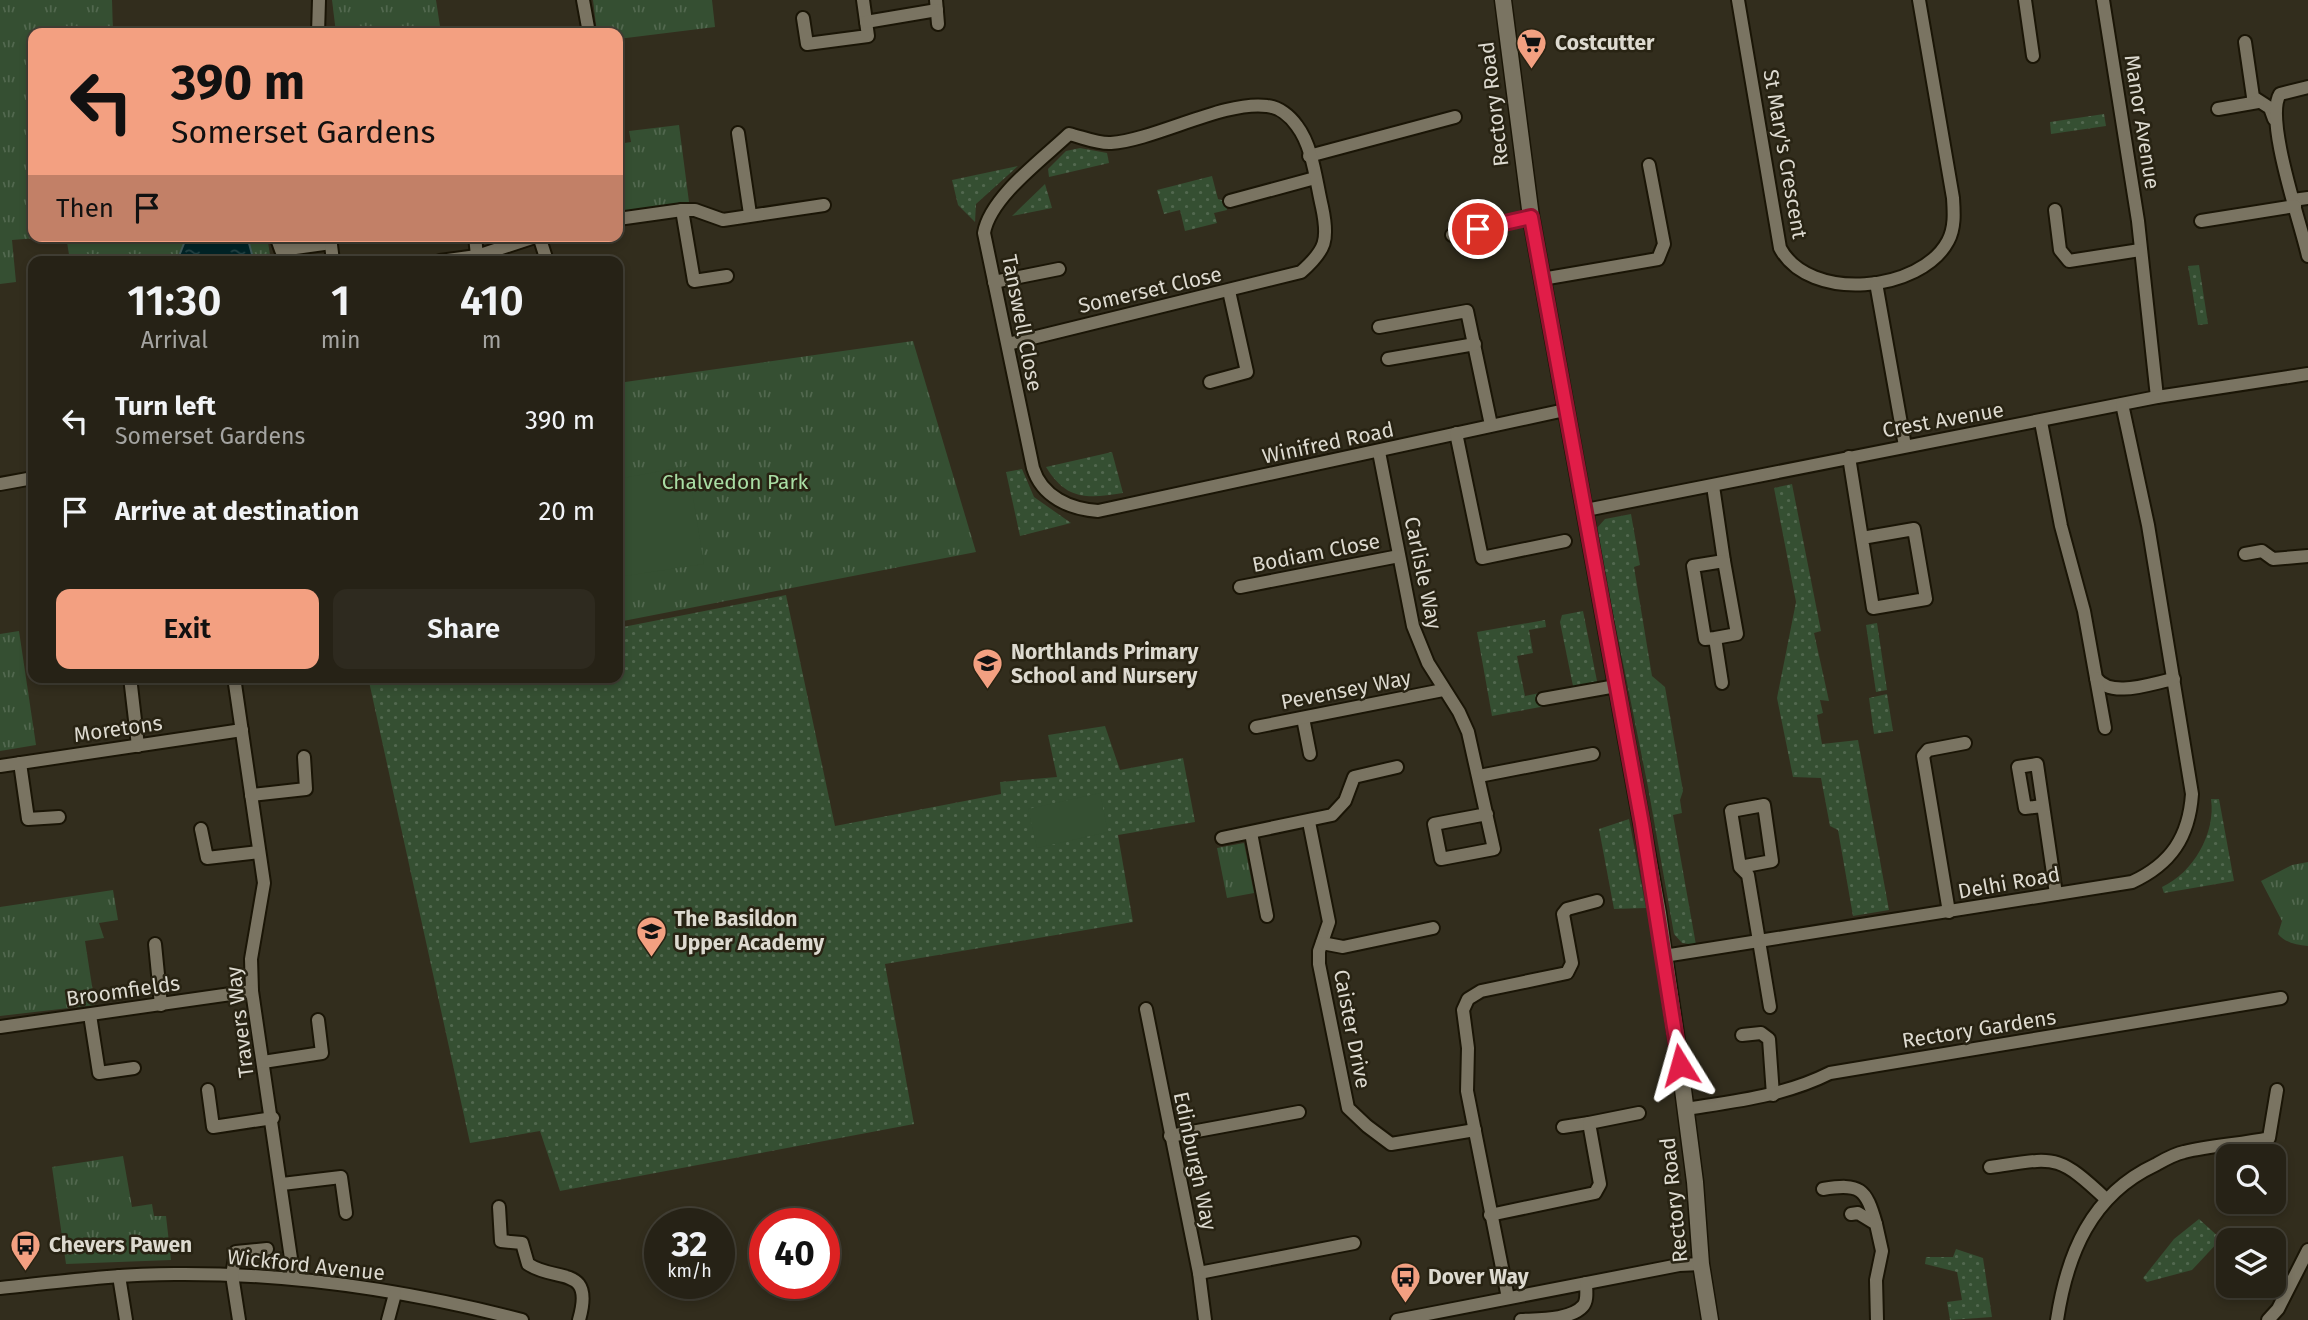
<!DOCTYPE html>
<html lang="en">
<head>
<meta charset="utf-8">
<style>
  :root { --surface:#262216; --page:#2e2a1f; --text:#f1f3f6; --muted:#a4a4a1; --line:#423f35; --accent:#f3a081 }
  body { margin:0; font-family:"Fira Sans",sans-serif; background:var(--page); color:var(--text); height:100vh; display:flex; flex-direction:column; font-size:26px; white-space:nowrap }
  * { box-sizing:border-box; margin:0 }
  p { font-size:23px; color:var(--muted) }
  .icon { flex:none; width:38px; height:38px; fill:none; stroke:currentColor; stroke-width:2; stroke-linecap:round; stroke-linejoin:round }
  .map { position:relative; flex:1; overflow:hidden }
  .panel { position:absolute; left:28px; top:256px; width:595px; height:427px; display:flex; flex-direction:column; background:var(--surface); border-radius:14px; box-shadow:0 4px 10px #0003,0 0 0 2px var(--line) }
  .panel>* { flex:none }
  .top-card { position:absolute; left:28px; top:28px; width:595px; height:214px; border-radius:14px; box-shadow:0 4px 10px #0003,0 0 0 2px var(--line); background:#f3a081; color:#111; overflow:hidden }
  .buttons { position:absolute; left:2216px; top:1144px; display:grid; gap:14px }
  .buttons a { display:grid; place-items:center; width:70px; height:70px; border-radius:14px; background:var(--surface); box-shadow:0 4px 10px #0003,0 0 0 2px var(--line); font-size:35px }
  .speed { position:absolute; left:644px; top:1208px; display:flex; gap:14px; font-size:35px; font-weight:700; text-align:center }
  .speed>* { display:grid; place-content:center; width:91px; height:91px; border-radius:50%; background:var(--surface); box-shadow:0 4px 10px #0003,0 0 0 2px var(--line); line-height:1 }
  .speed small { font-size:18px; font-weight:400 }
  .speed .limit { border:10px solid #d22; background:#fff; color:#111 }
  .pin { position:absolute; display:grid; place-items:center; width:60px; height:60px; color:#fff; margin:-30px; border:4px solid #fff; border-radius:50%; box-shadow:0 2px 7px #0007 }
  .me { position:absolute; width:77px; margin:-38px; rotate:352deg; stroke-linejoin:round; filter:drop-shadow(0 0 5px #0008) }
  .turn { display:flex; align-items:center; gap:24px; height:147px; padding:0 28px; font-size:32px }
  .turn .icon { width:91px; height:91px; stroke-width:2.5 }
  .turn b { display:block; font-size:49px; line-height:60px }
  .then { display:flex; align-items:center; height:66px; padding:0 28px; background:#0003; gap:14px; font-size:26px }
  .eta { display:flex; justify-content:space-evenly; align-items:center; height:119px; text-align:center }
  .eta b { font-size:42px; font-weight:600; line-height:49px }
  .cta { display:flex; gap:14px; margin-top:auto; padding:14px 28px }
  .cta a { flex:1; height:80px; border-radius:14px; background:var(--accent); color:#111; font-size:28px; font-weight:600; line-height:80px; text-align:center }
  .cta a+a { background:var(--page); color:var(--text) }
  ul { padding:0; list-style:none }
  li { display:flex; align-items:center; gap:21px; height:91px; padding:0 28px }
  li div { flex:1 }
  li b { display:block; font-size:26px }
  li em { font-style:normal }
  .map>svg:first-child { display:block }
</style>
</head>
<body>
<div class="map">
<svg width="2308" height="1320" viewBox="0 0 2308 1320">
  <defs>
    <pattern id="grass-dots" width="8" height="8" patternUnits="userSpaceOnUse" patternTransform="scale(1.75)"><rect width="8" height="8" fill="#354f32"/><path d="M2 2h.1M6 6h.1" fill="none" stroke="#52684f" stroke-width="1.8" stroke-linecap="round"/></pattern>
    <pattern id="park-tufts" width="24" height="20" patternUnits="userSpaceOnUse" patternTransform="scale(1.75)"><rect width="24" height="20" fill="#354f32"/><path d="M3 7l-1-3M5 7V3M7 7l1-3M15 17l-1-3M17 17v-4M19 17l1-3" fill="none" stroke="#52684f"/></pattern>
    <pattern id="water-ripples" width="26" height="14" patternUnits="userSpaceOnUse" patternTransform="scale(1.75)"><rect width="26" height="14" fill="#002427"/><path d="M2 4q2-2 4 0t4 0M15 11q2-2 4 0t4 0" fill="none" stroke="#254345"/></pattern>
  </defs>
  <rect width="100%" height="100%" fill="#322d1d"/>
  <!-- grass -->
  <g fill="url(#grass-dots)">
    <polygon points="2104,114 2106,126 2051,134 2050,122"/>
    <polygon points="1080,148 1107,153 1109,163 1049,177 1048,169 1066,151"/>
    <polygon points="1018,166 976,204 975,222 958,205 952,180"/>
    <polygon points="1212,176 1218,199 1225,201 1227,210 1214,213 1217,223 1185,231 1180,210 1164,214 1157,190"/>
    <polygon points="1045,184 1052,208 1012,216"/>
    <polygon points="2199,265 2208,324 2198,325 2188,266"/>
    <path d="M1112 452 1123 493C1087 499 1066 500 1046 467Z"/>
    <polygon points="1022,469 1034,497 1071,523 1020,536 1006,472"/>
    <polygon points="1792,484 1821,631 1814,633 1829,701 1820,700 1823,713 1817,715 1822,744 1858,740 1889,910 1853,916 1838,830 1830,826 1821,778 1793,777 1777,698 1796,602 1774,488"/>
    <polygon points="1631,514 1640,565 1634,567 1652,676 1665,687 1683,791 1680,800 1682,813 1673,815 1696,945 1682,943 1674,934 1648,787 1596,529 1605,519"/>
    <polygon points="786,595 835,826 1001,794 1000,782 1057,777 1048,735 1105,726 1120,770 1183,758 1195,822 1118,835 1133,922 885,964 914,1124 560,1191 540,1131 470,1143 368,677 618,677 618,628"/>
    <polygon points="1583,611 1600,696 1492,716 1477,632 1545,620 1546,627 1529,630 1533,653 1517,656 1525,696 1573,686 1560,622 1562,615"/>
    <polygon points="1877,623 1887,690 1876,692 1866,625"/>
    <polygon points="1887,694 1893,731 1874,734 1869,698"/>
    <path d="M2211 799H2219L2234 881 2164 893 2162 887C2193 873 2216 833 2211 799Z"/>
    <polygon points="1629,819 1646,908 1614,909 1599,829"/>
    <polygon points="2199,1219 2221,1239 2192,1270 2147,1282 2143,1278 2174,1239"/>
    <polygon points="1956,1249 1983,1258 1992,1317 1950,1320 1947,1302 1962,1300 1957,1272 1925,1264 1926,1257 1953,1257"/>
  </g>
  <!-- park -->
  <g fill="url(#park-tufts)">
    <polygon points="0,0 112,0 113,33 33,33 33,236 61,236 12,240 16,282 0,284"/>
    <polygon points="332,0 436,0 441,33 336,33"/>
    <polygon points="593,0 712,0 715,27 618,39 618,33 597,33"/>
    <polygon points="679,125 689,202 618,212 618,144 631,142 629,131"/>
    <polygon points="159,236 267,236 271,261 70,261 67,242 106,237 143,244"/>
    <polygon points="913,341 976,552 618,622 618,383"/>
    <polygon points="19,631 36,745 0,751 0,634"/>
    <polygon points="1244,843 1254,893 1227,898 1217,848"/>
    <path d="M2308 862V946C2296 945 2286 943 2278 934L2282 921 2261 881 2292 865Z"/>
    <polygon points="113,890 118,920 99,923 104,938 85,941 95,1005 0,1016 0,907"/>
    <polygon points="123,1156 132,1207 152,1204 154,1216 166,1216 171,1260 66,1264 52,1167"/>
  </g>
  <!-- pitch -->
  <g fill="#354f32">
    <polygon points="688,466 704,564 618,577 618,479"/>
    <polygon points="1100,793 1108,832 1037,848 1028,809"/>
  </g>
  <!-- water -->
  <polygon fill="url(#water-ripples)" stroke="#425b5a" stroke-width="2" points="187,236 247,236 253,258 177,261"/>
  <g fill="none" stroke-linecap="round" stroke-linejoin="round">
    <defs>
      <g id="minor">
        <polyline points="583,0 589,33"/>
        <polyline points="936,0 938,24"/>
        <path d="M1738 0 1780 248C1809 303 1921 292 1948 241 1955 228 1954 213 1953 198L1919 0"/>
        <polyline points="2025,0 2033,56"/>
        <polyline points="2103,0 2138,221 2157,397"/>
        <polyline points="803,18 807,44 868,36 863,0"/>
        <polyline points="866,22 937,10"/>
        <polyline points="318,33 319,0"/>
        <polyline points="2245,42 2253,97 2270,108 2274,119"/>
        <path d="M2308 87 2280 94C2264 119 2301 224 2308 256"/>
        <polyline points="2218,109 2258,102"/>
        <polyline points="738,133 750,214"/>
        <polyline points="1309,156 1455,117"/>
        <polyline points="2293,200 2308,198"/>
        <polyline points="1230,201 1315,178"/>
        <polyline points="682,210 694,281 727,276"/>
        <polyline points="2055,210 2060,250 2069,261 2140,250"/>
        <polyline points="618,219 682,210 695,210 723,220 824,205"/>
        <polyline points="2201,221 2295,206"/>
        <polyline points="1452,235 1531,217"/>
        <polyline points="276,236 281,250 331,243"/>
        <polyline points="475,236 477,256"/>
        <polyline points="539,236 547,261"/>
        <polyline points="330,237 333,261"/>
        <polyline points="440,261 477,256 538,236"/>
        <polyline points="1542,279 1658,259 1664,244 1649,165"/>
        <polyline points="994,282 1059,269"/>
        <polyline points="1876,283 1905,446"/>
        <polyline points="1379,327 1467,311 1491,425"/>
        <path d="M1008 344 1301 272C1326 250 1329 240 1322 207 1316 182 1313 147 1297 126 1290 116 1279 107 1267 106 1225 100 1155 140 1111 143 1098 144 1082 137 1069 134 1044 158 990 197 984 233L1033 468C1042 497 1070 509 1098 511L1565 410"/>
        <polyline points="1388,359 1475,344"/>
        <polyline points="1210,382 1247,372 1229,291"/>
        <path d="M2041 422 2061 526 2084 611 2096 678C2111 699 2152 683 2174 679"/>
        <polyline points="1456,433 1482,558 1565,541"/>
        <polyline points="1379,452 1413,626 1428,663 1459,712 1468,732 1494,849 1441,859 1434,824 1487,814"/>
        <polyline points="1849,457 1873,608 1926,599 1914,529 1862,538"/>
        <polyline points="0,484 33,478"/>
        <polyline points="1713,486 1724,561"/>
        <polyline points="1586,510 2157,397 2308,374"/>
        <polyline points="2245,554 2262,551 2273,559 2308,556"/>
        <polyline points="1240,587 1399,556"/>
        <polyline points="1715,638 1737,634 1724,561 1693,566 1705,639 1715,638 1722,683"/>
        <polyline points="130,677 138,746"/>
        <polyline points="234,677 264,883 251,959 252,991 294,1279"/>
        <polyline points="2096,678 2105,728"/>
        <polyline points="1543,699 1616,686"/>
        <polyline points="1303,718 1310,754"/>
        <polyline points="1256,727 1443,690"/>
        <polyline points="20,763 28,819 59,817"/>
        <polyline points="0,766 242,730"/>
        <polyline points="1479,776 1593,754"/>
        <polyline points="251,795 306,789 304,757"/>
        <polyline points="2043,806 2025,808 2018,767 2037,764 2056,894"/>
        <polyline points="1309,822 1329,922 1319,951 1319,964 1348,1108 1367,1126 1391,1144 1475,1130"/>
        <polyline points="201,829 207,858 259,852"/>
        <polyline points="1251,833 1267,916"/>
        <polyline points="1222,838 1332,815 1345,801 1354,777 1397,767"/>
        <polyline points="1740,867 1772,861 1764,805 1731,811 1740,867 1748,875 1770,1007"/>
        <polyline points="1949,912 1923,756 1928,750 1965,743"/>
        <polyline points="1322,943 1343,947 1433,928"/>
        <polyline points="155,944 161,1005"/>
        <path d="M1664 956 2132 882C2171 864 2189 837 2192 794L2148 525 2122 404"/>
        <polyline points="1146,1009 1199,1273 1205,1320"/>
        <polyline points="90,1015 99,1073 134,1068"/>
        <polyline points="0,1027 252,991"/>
        <polyline points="1742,1035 1761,1033 1769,1039 1773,1095"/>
        <polyline points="263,1062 322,1053 318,1020"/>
        <polyline points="208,1090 213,1127 273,1118"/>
        <path d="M1686 1109C1736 1101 1784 1096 1830 1073L2281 998"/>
        <polyline points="1563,1127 1589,1123"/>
        <polyline points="1170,1136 1299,1112"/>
        <path d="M1990 1167C2055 1158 2056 1152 2106 1199"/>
        <polyline points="282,1184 341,1177 346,1213"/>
        <path d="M1823 1189C1860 1183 1866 1188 1876 1224"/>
        <path d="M499 1207 501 1241 522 1243 528 1264C556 1283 595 1264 579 1320"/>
        <polyline points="1851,1214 1858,1213 1876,1224 1882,1251 1876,1280 1877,1320"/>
        <polyline points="1490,1215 1595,1193 1600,1184 1589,1123 1639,1113"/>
        <polyline points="1199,1273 1354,1243"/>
        <polyline points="119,1276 126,1320"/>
        <path d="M0 1288C58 1282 116 1274 175 1274 290 1273 410 1291 522 1320"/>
        <polyline points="1508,1298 1467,1091 1468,1048 1463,1010 1468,999 1481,991 1567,973 1572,963 1563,914 1567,909 1597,901"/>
        <polyline points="239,1320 232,1275 236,1252 267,1249"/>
        <polyline points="388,1320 395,1294"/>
        <polyline points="1397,1320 1679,1265 1701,1264"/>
        <path d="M1521 1320C1538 1319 1571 1320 1583 1306 1588 1300 1586 1290 1586 1283"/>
        <path d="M2057 1320C2067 1254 2091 1195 2155 1165 2164 1160 2174 1154 2184 1152 2212 1145 2241 1144 2269 1138L2277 1090"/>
        <polyline points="2268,1320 2278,1309 2308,1250"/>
      </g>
      <polyline id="tertiary" points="1503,0 1531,217 1658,913 1677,1043 1695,1182 1701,1264 1710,1320"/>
    </defs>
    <!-- minor casing -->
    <use href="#minor" stroke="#1a1506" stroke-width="16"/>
    <!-- tertiary casing -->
    <use href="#tertiary" stroke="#1a1506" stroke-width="19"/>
    <!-- minor -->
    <use href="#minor" stroke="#7a7462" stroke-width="12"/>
    <!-- tertiary -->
    <use href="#tertiary" stroke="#7a7462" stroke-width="16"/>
  </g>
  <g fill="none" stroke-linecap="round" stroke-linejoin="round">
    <defs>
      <polyline id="route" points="1478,229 1531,217 1642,824 1680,1065"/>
    </defs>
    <!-- route casing -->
    <use href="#route" stroke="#92132f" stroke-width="18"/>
    <!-- route -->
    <use href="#route" stroke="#e11d48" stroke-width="12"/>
  </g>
  <!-- icons -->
  <defs>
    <symbol id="supermarket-pin" viewBox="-11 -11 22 30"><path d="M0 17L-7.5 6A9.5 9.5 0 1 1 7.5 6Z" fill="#f3a081" stroke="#282313"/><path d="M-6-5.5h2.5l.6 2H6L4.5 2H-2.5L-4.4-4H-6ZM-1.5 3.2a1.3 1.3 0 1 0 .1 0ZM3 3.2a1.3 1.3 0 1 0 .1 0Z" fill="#111"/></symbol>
    <symbol id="school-pin" viewBox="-11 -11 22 30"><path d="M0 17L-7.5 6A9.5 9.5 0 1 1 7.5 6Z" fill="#f3a081" stroke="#282313"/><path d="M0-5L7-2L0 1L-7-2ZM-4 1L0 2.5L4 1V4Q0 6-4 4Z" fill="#111"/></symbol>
    <symbol id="bus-pin" viewBox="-11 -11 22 30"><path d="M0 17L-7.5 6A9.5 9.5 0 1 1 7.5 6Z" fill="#f3a081" stroke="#282313"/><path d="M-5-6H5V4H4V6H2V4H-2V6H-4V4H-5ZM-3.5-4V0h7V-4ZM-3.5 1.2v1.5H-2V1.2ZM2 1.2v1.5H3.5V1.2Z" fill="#111"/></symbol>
  </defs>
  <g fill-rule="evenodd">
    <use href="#supermarket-pin" x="1514" y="26" width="35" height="47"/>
    <use href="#school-pin" x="970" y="646" width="35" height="47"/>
    <use href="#school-pin" x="634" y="914" width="35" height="47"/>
    <use href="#bus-pin" x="8" y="1228" width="35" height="47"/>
    <use href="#bus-pin" x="1388" y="1260" width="35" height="47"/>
  </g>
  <g text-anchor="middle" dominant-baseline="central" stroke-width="5" stroke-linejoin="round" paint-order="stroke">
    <!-- poi labels -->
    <g font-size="21" font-weight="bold" fill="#dddad0" stroke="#282313" text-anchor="start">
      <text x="1555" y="43">Costcutter</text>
      <text x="1011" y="652">Northlands Primary<tspan x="1011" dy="24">School and Nursery</tspan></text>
      <text x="674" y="919">The Basildon<tspan x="674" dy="24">Upper Academy</tspan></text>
      <text x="49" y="1245">Chevers Pawen</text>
      <text x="1428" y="1277">Dover Way</text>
    </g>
    <!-- street labels -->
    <g font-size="21" fill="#dddad0" stroke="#282313">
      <text transform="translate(1494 104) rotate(-97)">Rectory Road</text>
      <text transform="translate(2142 122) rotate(81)">Manor Avenue</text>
      <text transform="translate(1785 154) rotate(80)">St Mary's Crescent</text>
      <text transform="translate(1150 290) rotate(-13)">Somerset Close</text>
      <text transform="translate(1022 323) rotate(79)">Tanswell Close</text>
      <text transform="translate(1943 420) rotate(-10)">Crest Avenue</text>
      <text transform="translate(1328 443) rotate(-12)">Winifred Road</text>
      <text transform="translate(1316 553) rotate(-11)">Bodiam Close</text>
      <text transform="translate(1423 573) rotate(78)">Carlisle Way</text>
      <text transform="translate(1346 690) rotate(-11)">Pevensey Way</text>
      <text transform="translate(118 729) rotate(-8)">Moretons</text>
      <text transform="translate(2009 883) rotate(-10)">Delhi Road</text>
      <text transform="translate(123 991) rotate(-8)">Broomfields</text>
      <text transform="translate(240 1022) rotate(-97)">Travers Way</text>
      <text transform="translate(1352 1029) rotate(79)">Caister Drive</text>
      <text transform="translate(1979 1029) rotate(-9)">Rectory Gardens</text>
      <text transform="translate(1195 1161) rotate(78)">Edinburgh Way</text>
      <text transform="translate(1674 1200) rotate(-96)">Rectory Road</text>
      <text transform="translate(306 1265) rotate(6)">Wickford Avenue</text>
    </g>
    <!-- park labels -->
    <g font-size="21" fill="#a9dea4" stroke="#282313">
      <text x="735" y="482">Chalvedon Park</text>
    </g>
  </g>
</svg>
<div class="buttons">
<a><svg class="icon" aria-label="search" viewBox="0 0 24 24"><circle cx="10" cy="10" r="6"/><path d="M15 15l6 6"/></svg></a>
<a><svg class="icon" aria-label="layers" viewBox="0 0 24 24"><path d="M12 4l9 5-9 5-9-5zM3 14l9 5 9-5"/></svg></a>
</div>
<div class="speed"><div>32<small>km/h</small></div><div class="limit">40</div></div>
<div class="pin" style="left:1478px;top:229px;background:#d93025"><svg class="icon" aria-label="arrive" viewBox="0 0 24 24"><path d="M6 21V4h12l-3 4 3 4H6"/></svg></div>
<svg class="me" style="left:1680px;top:1065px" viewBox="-20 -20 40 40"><path d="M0-17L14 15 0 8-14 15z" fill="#e11d48" stroke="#fff" stroke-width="4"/></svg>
<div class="top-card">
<div class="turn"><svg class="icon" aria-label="left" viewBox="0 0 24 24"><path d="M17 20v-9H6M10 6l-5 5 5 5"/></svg><div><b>390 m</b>Somerset Gardens</div></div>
<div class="then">Then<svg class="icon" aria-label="arrive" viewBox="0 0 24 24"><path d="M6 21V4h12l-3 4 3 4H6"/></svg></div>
</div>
<section class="panel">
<div class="eta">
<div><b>11:30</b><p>Arrival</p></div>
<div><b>1</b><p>min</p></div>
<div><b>410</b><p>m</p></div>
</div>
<ul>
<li><svg class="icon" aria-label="left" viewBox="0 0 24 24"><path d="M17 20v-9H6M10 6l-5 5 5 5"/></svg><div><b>Turn left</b><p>Somerset Gardens</p></div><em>390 m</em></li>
<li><svg class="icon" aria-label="arrive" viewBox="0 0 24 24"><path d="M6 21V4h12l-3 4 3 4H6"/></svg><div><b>Arrive at destination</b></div><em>20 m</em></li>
</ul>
<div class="cta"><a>Exit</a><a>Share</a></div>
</section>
</div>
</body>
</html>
